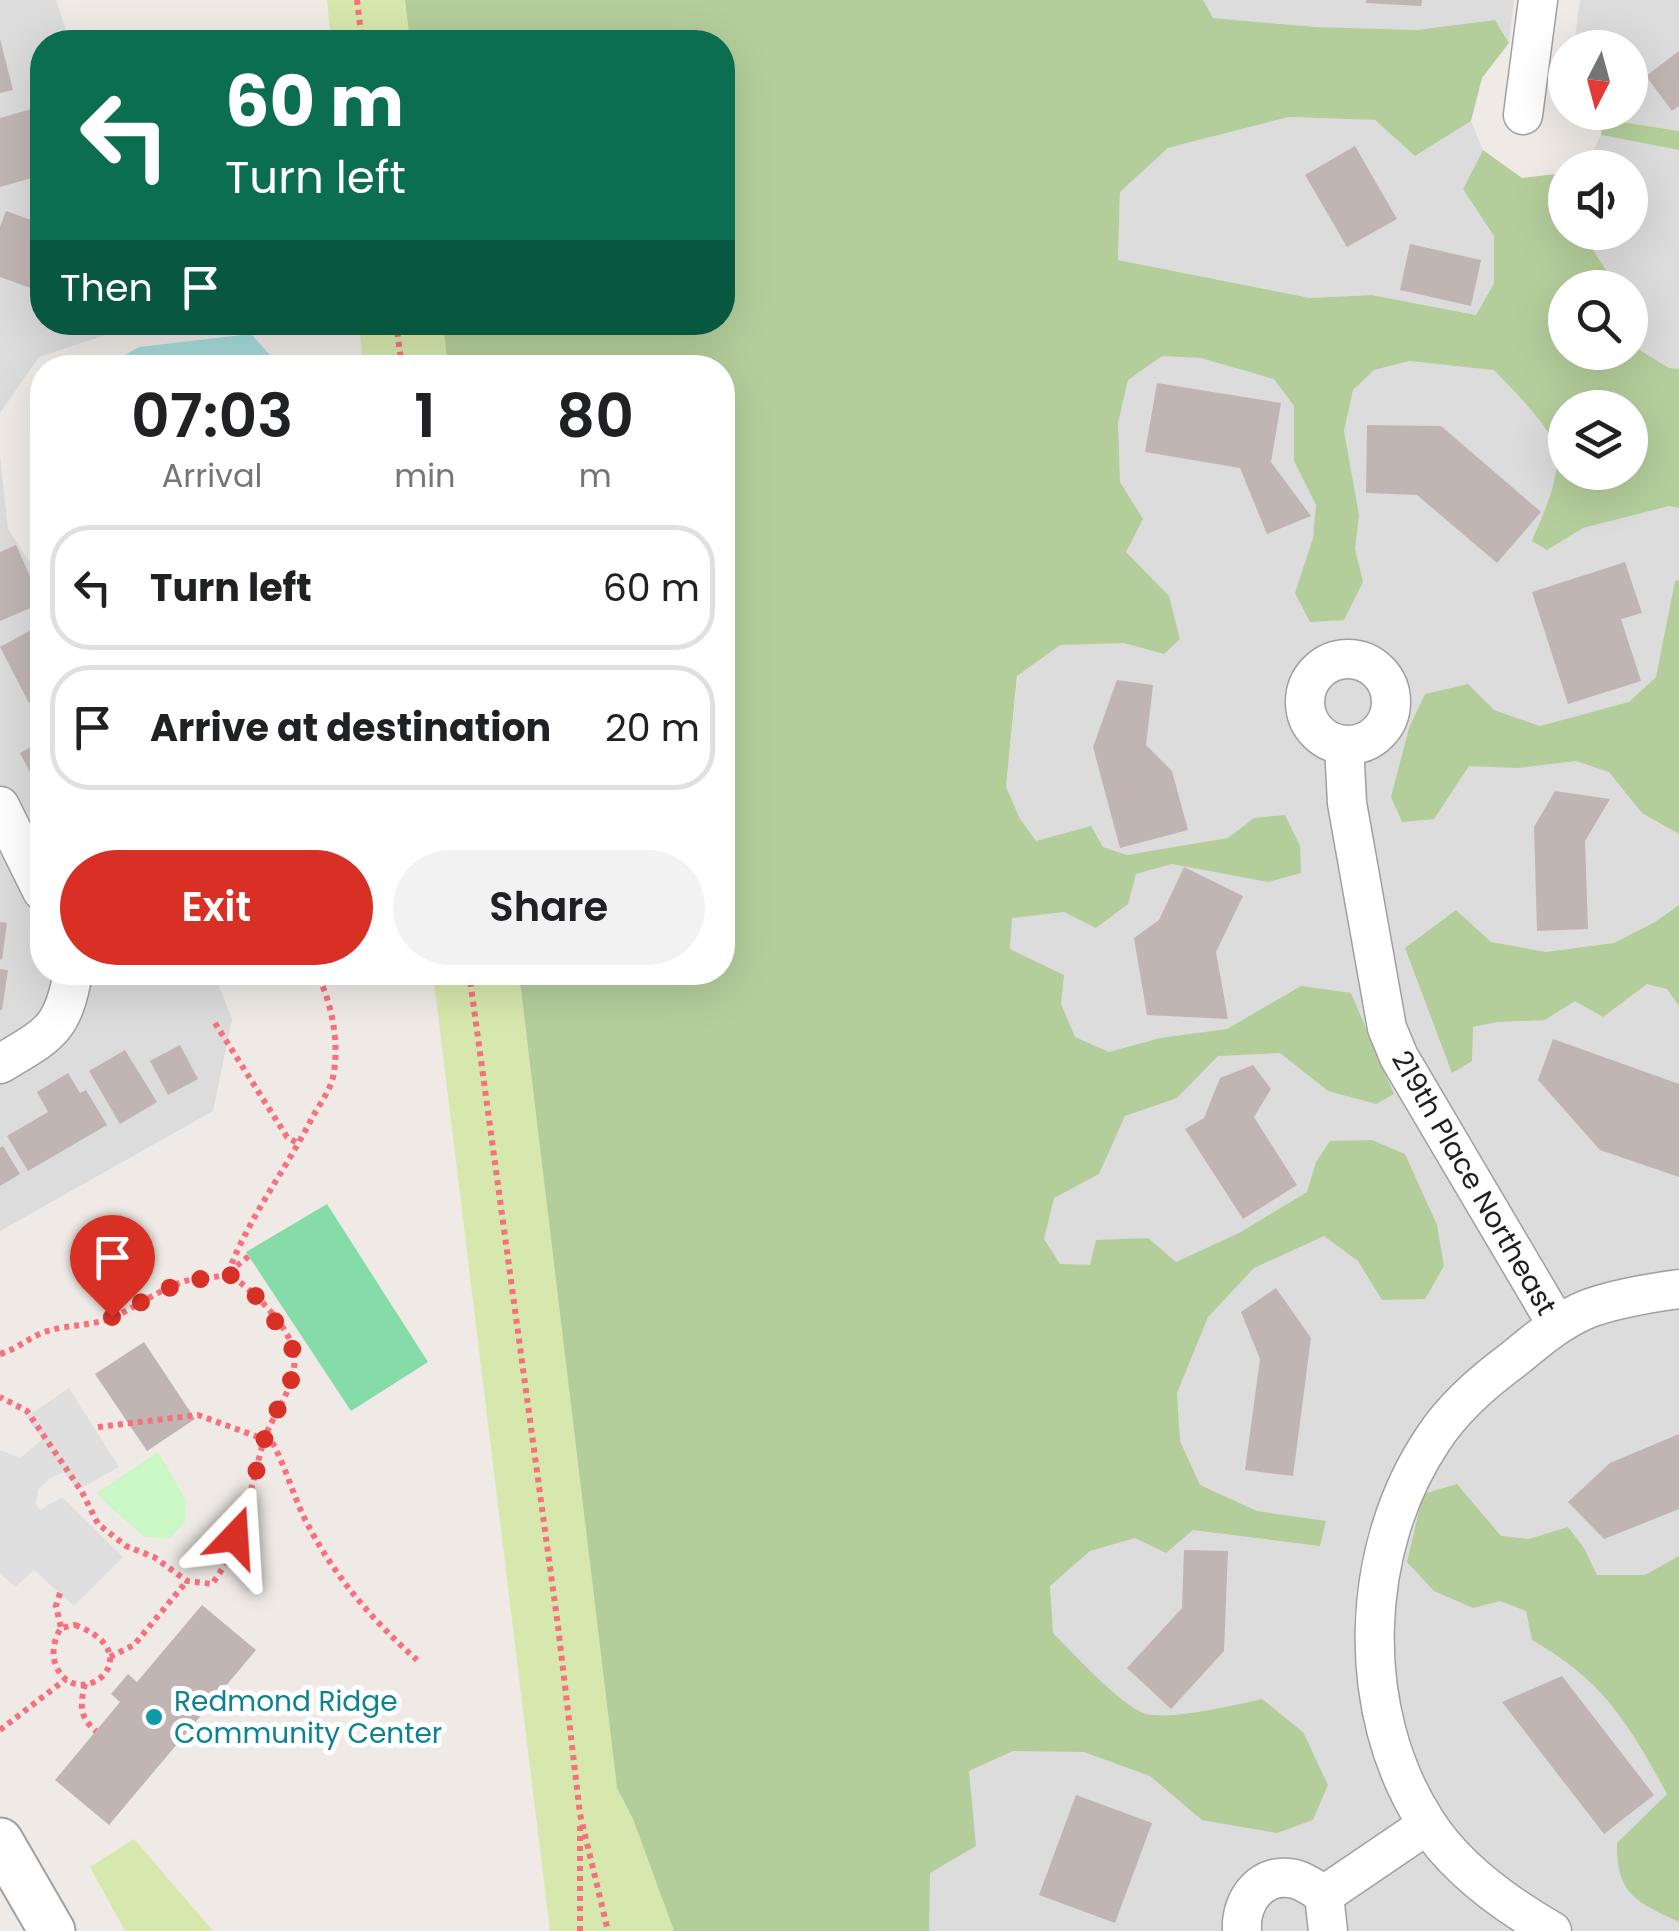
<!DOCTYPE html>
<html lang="en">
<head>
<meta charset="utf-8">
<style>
  :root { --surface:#fff; --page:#f2f2f2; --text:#202124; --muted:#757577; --line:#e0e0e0; --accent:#d93025 }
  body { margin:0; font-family:Poppins,sans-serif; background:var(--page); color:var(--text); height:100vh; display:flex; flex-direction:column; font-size:38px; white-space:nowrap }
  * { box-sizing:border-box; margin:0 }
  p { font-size:32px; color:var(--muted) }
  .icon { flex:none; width:55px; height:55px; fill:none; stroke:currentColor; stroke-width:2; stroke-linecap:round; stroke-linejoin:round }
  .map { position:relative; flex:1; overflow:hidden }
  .sheet { position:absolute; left:30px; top:355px; width:705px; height:630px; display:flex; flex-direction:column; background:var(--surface); border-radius:40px; box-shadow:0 10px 40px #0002 }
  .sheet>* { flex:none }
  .banner { position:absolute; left:30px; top:30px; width:705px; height:305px; border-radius:40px; box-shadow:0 10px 40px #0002; background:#0b6e4f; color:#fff; overflow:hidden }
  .needle { width:65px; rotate:186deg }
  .fabs { position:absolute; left:1548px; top:30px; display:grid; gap:20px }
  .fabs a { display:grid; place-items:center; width:100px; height:100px; border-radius:50%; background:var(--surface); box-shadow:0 10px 40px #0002; font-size:50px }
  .pin { position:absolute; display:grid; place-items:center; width:85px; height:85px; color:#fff; margin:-102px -42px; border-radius:50% 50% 50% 0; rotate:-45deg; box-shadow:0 0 10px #0007 }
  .pin .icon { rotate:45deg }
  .me { position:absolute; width:110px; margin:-55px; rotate:20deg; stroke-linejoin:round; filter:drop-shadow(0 0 8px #0008) }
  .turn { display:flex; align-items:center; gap:35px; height:210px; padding:0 30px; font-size:45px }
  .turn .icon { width:130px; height:130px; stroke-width:2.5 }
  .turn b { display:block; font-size:70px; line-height:85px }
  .then { display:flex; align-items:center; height:95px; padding:0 30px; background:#0003; gap:20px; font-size:38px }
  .eta { display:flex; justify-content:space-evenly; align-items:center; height:170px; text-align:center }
  .eta b { font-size:60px; font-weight:600; line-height:70px }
  .button { display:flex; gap:20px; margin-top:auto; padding:20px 30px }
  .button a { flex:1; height:115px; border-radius:60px; background:var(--accent); color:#fff; font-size:40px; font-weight:600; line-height:115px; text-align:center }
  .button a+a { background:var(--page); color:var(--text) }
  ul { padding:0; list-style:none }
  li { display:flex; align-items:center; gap:30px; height:125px; margin:0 20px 15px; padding:0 10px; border:5px solid var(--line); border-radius:40px }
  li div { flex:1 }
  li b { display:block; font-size:38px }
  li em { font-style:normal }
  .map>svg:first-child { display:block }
</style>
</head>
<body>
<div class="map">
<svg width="1679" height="1931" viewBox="0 0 1679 1931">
  <rect width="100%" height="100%" fill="#efeae5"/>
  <!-- residential -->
  <g fill="#dddcdc" fill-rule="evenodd">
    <polygon points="0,0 56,0 70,42 42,42 42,322 143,323 39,357 0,413"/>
    <polygon points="1203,0 1514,0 1509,43 1495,20 1416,30 1316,27 1213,18"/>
    <polygon points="1580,0 1679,0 1679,131 1603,119 1601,113 1630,112 1630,48 1579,47 1575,37"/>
    <polygon points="1289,117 1375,120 1415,156 1471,121 1483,150 1463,189 1494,235 1494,283 1476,315 1372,295 1310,298 1118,260 1120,192 1168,148"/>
    <polygon points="1601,135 1679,150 1679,369 1669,368 1630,344 1630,288 1617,287 1582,233 1630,232 1630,168 1574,168 1591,155"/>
    <path d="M1057 297 1679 391V1931H887ZM1565 408H1630V472H1565Z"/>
    <polygon points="0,456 8,529 42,582 42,972 214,973 232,1019 213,1111 0,1231"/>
  </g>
  <!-- grass -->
  <g fill="#d6e8ad">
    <polygon points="327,0 405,0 410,42 331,42"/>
    <polygon points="359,323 443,323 448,367 363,367"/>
    <polygon points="433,973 519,973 617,1788 633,1819 674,1931 550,1931"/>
    <polygon points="134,1839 213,1931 125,1931 90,1867"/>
  </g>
  <!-- forest -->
  <g fill="#b4ce9b" fill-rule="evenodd">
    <path d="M405 0H1203L1213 18 1316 27 1416 30 1495 20 1509 43 1482 78 1471 121 1415 156 1375 120 1289 117 1168 148 1120 192 1118 260 1310 298 1372 295 1476 315 1494 283V236L1463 189 1483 150 1522 178 1565 173V232L1582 233 1617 287 1565 288V352H1630V344L1669 368 1679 369V508L1669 506 1583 528 1547 550 1532 541C1542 515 1561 480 1556 450 1552 428 1510 387 1494 370L1409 361 1374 370 1353 390 1344 431 1359 515 1355 549 1363 582 1344 620 1310 622 1295 593 1313 538 1316 505 1294 461V406L1274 379 1201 358 1162 356 1128 380 1118 423 1120 482 1143 519 1126 552 1169 596 1180 639 1164 654 1124 643 1060 645 1017 676 1006 787 1020 819 1036 841 1091 826 1103 847 1127 855 1228 838 1254 818 1285 815 1300 846 1301 873 1268 882 1172 864 1136 874 1128 904 1096 928 1064 912 1012 918 1010 949 1064 975 1061 1004 1075 1037 1109 1052 1160 1038 1227 1029 1301 986 1351 993 1394 1094 1376 1104 1328 1091 1280 1053 1218 1056 1177 1098 1125 1116 1099 1174 1054 1198 1044 1239 1060 1264 1090 1265 1096 1240 1148 1238 1176 1262 1239 1233 1307 1192 1316 1162 1330 1141 1372 1140 1405 1154 1437 1225 1444 1266 1425 1299 1382 1300 1358 1261 1324 1236 1254 1268 1208 1317 1177 1393 1180 1441 1200 1485 1257 1511 1326 1521 1320 1546 1193 1530 1166 1553 1135 1538 1090 1551 1050 1586 1053 1633C1072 1652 1124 1709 1147 1714 1174 1720 1234 1705 1262 1699L1303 1732 1328 1785 1313 1820 1277 1833 1202 1820 1150 1776 1084 1752 1013 1751 969 1771 976 1846 930 1873 929 1931H674L633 1819 617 1788 519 973 722 972V368L448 367 443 323 722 322V42H410ZM1565 408H1630V472H1565Z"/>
    <polygon points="1603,119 1679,131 1679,150 1601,135"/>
    <polygon points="1679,580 1679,834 1642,813 1609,772 1576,761 1518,768 1469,766 1434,819 1402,822 1391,797 1409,728 1425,694 1468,684 1494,710 1540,726 1629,702 1656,677 1675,581"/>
    <polygon points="1679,905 1679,1006 1667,989 1647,984 1603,1017 1575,1001 1545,1020 1497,1022 1473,1027 1472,1061 1452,1073 1405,948 1456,910 1491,942 1546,952 1614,943 1655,922"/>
    <path d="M1457 1484 1501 1536 1529 1539 1568 1527 1584 1548 1597 1575H1645L1679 1556V1922C1637 1902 1616 1895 1617 1843L1667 1794C1628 1723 1604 1681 1532 1640L1526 1611 1500 1601 1473 1608 1434 1591 1407 1562 1423 1494Z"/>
  </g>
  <!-- park -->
  <path fill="#caf8c4" d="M158 1452 186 1500 185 1522 170 1538 144 1537C128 1521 111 1510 97 1493Z"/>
  <!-- pitch -->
  <polygon fill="#86dca9" points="327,1204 428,1362 351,1411 246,1252"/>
  <!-- parking -->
  <polygon fill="#dfdfdf" points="69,1388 119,1467 78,1490 64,1472 49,1479 38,1490 36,1504 40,1510 62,1497 123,1557 74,1606 34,1570 15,1587 0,1573 0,1450 20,1458 30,1450 42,1439 26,1417"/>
  <!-- water -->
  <polygon fill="#a7dbdc" points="251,334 281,367 104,367 139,347"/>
  <!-- building -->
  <g fill="#c0b5b2">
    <polygon points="1366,0 1422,0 1421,6 1366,3"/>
    <polygon points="0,39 13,90 0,93"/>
    <polygon points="1679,51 1679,106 1672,111 1646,76"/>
    <polygon points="42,106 42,175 0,187 0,118"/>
    <polygon points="1355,146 1397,219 1347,247 1305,175"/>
    <polygon points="6,211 42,224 42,292 0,277 0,227"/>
    <polygon points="1410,244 1481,260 1471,306 1400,290"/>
    <polygon points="1157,383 1281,403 1271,462 1311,516 1267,534 1240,468 1145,452"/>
    <polygon points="1367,425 1441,426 1541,512 1497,563 1417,495 1366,493"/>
    <polygon points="16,545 42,603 0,621 0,552"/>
    <polygon points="1625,562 1642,613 1621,619 1641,681 1568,704 1532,592"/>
    <polygon points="42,624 42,696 29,703 0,647"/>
    <polygon points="1117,680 1153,685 1146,745 1172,771 1188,830 1120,848 1093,747"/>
    <polygon points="42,741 42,786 38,788 20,753"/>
    <polygon points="1555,791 1610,799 1585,841 1588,929 1537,931 1534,827"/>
    <polygon points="1184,867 1243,896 1216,952 1228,1019 1147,1015 1134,938 1159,920"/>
    <polygon points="0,922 7,923 2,960 0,959"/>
    <polygon points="0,969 8,970 2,1010 0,1010"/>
    <polygon points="166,972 197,972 173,985"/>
    <polygon points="1553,1039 1679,1084 1679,1177 1600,1150 1538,1080"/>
    <polygon points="180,1045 198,1079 168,1095 150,1061"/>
    <polygon points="125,1050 157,1102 120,1124 89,1071"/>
    <polygon points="1253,1065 1271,1089 1254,1117 1297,1185 1243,1219 1185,1129 1204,1118 1220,1078"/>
    <polygon points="68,1073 80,1093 86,1090 107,1125 28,1171 7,1136 48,1112 37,1092"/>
    <polygon points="3,1146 20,1174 0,1186 0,1148"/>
    <polygon points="1276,1288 1311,1338 1293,1476 1245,1470 1260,1359 1241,1312"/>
    <polygon points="144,1342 195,1419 147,1451 95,1374"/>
    <polygon points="1679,1434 1679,1509 1604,1539 1568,1502 1610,1463"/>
    <polygon points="1184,1550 1228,1551 1224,1651 1171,1709 1127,1668 1182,1608"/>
    <polygon points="202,1605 256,1650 109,1825 55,1780 120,1702 111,1694 128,1674 137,1682"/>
    <polygon points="1562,1676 1654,1795 1604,1834 1502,1702"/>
    <polygon points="1076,1795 1152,1823 1115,1923 1039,1895"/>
  </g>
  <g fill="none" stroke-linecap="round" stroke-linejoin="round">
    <defs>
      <g id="minor">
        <polyline points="1523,115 1538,0"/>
        <circle cx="1348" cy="702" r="43"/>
        <polyline points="1344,745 1347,803 1387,1028 1399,1057 1557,1325"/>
        <polyline points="0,806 42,891"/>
        <path d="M0 1064C48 1035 63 1031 73 972"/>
        <polyline points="1324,1895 1427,1825"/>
        <path d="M1242 1931C1240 1900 1262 1871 1295 1879 1306 1882 1315 1889 1324 1895L1328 1931"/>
        <path d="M1552 1931C1505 1904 1455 1868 1426 1822 1354 1710 1359 1549 1433 1439 1453 1408 1484 1381 1514 1359 1537 1340 1561 1319 1590 1308 1618 1298 1649 1293 1679 1289"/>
      </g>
      <polyline id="tertiary" points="0,1841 52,1931"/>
    </defs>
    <!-- minor casing -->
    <use href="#minor" stroke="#a0a0a0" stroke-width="41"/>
    <!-- tertiary casing -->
    <use href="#tertiary" stroke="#a0a0a0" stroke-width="49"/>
    <!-- path -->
    <g stroke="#f6707e" stroke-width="6" stroke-dasharray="5 5" stroke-linecap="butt">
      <polyline points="357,0 362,42"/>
      <polyline points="396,322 402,368"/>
      <polyline points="469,972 558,1626 580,1814 608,1931"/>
      <polyline points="215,1023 287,1137 299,1144"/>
      <polyline points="229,1272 249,1256"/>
      <path d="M228 1273C249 1217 285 1171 312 1118 319 1105 330 1091 333 1077 340 1044 332 1002 316 972"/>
      <path d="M0 1354C17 1349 27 1339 42 1333 65 1324 88 1327 111 1318 135 1308 157 1291 182 1282 197 1277 213 1280 228 1273 251 1290 291 1325 294 1355 298 1385 273 1413 264 1440 250 1487 243 1544 212 1584L187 1581 154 1557 126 1546 98 1524 82 1492 27 1411 0 1397"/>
      <path d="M98 1427 198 1415 272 1442C287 1469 294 1500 309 1527 336 1578 374 1622 417 1660"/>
      <polyline points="60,1593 56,1606 61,1628"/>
      <path d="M75 1625C154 1654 78 1716 56 1666 51 1653 54 1639 61 1628Z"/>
      <polyline points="110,1657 134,1645 187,1581"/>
      <path d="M85 1684C80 1705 79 1717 96 1731"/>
      <polyline points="0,1730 66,1679"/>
      <polyline points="580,1931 580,1825"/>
    </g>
    <!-- minor -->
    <use href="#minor" stroke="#fff" stroke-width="38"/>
    <!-- tertiary -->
    <use href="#tertiary" stroke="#fff" stroke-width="45"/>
  </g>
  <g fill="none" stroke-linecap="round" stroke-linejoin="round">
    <!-- route -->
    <polyline stroke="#d93025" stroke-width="18" stroke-dasharray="0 32.4" points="112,1317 185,1280 218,1278 228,1273 263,1302 295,1353 292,1378 265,1437 251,1492 235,1537"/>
  </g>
  <!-- markers -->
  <circle fill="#0f9aa8" stroke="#fff" stroke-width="4" cx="154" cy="1717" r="10"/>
  <g text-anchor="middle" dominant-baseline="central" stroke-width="10" stroke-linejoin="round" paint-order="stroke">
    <!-- street labels -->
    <g font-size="28" fill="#1f1f1f" stroke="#fff">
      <text transform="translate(1474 1183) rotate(60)">219th Place Northeast</text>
    </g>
    <!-- culture labels -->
    <g font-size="28" fill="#0d838f" stroke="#fff" text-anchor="start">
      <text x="174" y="1701">Redmond Ridge<tspan x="174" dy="32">Community Center</tspan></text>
    </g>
  </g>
</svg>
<div class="fabs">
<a><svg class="needle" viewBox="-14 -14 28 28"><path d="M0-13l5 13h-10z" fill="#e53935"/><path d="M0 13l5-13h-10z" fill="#757577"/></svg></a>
<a><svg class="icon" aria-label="sound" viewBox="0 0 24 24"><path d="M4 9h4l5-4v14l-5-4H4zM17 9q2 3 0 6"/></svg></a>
<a><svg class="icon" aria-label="search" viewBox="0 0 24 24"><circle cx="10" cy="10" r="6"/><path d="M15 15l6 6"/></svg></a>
<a><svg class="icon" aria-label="layers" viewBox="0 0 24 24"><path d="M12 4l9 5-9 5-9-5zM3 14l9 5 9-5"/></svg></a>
</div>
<div class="pin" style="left:112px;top:1317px;background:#d93025"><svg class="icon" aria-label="arrive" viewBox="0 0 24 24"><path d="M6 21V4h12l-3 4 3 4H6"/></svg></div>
<svg class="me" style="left:235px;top:1537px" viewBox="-20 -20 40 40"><path d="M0-17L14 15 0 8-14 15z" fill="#d93025" stroke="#fff" stroke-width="4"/></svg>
<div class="banner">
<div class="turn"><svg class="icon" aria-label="left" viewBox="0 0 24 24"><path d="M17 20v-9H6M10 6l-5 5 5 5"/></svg><div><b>60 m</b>Turn left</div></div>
<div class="then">Then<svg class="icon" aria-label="arrive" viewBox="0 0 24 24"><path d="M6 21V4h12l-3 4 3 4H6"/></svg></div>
</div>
<section class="sheet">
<div class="eta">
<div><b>07:03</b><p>Arrival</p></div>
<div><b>1</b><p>min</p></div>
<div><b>80</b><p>m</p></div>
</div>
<ul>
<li><svg class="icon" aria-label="left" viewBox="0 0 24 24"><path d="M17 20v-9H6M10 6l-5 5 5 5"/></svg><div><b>Turn left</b></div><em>60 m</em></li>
<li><svg class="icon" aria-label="arrive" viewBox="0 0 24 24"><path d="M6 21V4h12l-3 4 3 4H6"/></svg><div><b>Arrive at destination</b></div><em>20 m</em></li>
</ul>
<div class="button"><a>Exit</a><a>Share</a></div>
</section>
</div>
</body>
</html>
